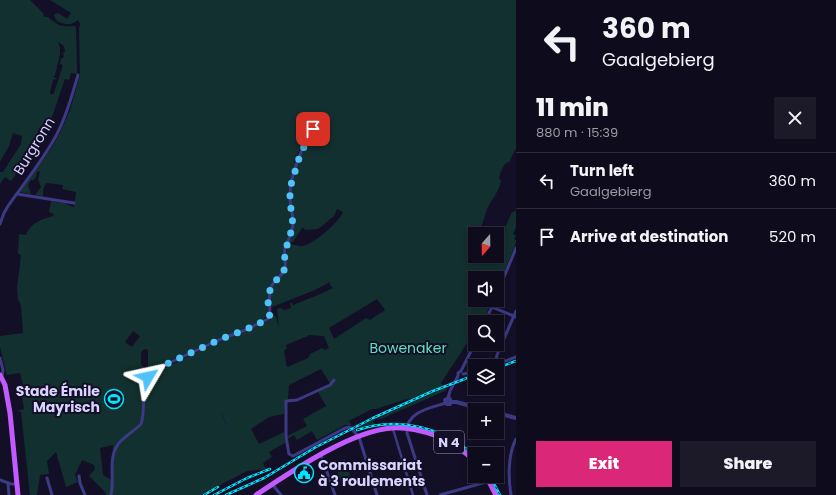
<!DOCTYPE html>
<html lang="en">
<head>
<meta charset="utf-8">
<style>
  :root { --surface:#0e0b1c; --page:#1c1929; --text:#f1f3f6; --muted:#9b9ba3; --line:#2e2b3b; --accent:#db2777 }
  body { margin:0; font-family:Poppins,sans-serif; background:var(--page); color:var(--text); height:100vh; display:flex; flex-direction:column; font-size:15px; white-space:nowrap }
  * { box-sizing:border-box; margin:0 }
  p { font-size:13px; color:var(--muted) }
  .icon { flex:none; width:22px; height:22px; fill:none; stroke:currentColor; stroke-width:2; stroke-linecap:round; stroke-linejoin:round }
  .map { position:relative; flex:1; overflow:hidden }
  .details { display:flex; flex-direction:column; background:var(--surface); width:320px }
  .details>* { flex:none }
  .banner { background:#0e0b1c; color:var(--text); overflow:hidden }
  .needle { width:26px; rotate:200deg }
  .tools { position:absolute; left:468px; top:227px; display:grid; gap:8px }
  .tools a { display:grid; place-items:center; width:36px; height:36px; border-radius:0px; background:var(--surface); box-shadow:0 2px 6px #0003,0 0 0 1px var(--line); font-size:20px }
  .pin { position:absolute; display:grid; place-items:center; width:34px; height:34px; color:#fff; margin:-17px; border-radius:8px; box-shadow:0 2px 6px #0006 }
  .me { position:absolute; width:44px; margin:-22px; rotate:54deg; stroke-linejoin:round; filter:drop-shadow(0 0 3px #0008) }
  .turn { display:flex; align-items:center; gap:14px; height:84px; padding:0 20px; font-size:18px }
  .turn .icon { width:52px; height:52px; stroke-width:2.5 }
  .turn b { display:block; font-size:28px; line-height:34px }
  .round { display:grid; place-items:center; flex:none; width:42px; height:42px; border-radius:0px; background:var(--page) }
  .summary { display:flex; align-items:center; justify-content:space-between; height:68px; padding:0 20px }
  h1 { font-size:24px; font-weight:800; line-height:30px }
  .button { display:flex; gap:8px; margin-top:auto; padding:8px 20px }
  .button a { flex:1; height:46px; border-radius:0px; background:var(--accent); color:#fff; font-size:16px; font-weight:800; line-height:46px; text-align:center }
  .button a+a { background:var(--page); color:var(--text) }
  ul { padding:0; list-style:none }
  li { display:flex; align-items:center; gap:12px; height:56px; padding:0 20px; border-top:1px solid var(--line) }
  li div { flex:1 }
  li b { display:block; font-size:15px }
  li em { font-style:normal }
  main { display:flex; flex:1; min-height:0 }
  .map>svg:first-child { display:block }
</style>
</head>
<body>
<main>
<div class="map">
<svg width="516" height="495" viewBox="0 0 516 495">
  <rect width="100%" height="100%" fill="#130f26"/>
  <!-- green -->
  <g fill="#12302f" fill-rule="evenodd">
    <path d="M0 0H30L43 13 44 17H48C58 26 61 27 74 26L76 27 77 68V74L71 73 69 80 65 79 52 117 42 132 41 131 38 135 39 136 30 149 32 151 11 181 5 177 0 184V172H3L21 144 22 136 13 133 9 146 0 162ZM58 42 64 46 65 52 63 53 64 57 61 59 60 64 63 65 54 93 51 95 50 92 53 80 56 79 57 78 53 77 55 75 60 54V48Z"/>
    <path d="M50 0H516V148L509 162C503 163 501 172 499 178L501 181C499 191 493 198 488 207 484 216 483 225 478 234H475C475 244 472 246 475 256H479L490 261 492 256H497V246L512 212H514L516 210V227L513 234 516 236 514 239 516 240V243L497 289V278H475V300H492L483 322H480L478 320 477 322H475V325L469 335 471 337 441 383 443 386 408 400 407 399 376 409H372L349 421 351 425H345L317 440 312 431 297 440 294 435 287 439V436L307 426 303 419 326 406 318 392 331 385 321 369 289 385 288 399H286L284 414 269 417 251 429 259 444 284 432 285 443 269 452 272 457 263 463 266 469 247 471 201 495H106L105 492 89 476 95 469 94 465 82 460 75 475 78 482 66 487 56 452 47 461 49 474 40 475 37 495H30L21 412 17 411 24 409 20 385H23L20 373 7 375 6 372 0 347V336L23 333 21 306 18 299 17 288 21 255 18 254 19 234 26 235C31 222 41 220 53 216L54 214 49 212 51 201 60 203 61 202C66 203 69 206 74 207L76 192 62 189 63 185 46 183 43 190V196L35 195 41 187 38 180 40 171 37 172 36 177 34 180H31L28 185 31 194 20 192 51 149 60 133 70 110 80 75 79 28 80 24 78 20C71 26 63 25 56 20L54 15 58 13 67 19 71 13ZM311 129H312L297 163 294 162 305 137H307V133ZM337 209 343 212C338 223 315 243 303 246 298 247 293 242 289 247 285 251 287 258 287 262L285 249 287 243 293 242 302 228H304L305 230 318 229 334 216ZM330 282V285L333 288 318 295 293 305 292 303H290L291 308 285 310 280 308 277 309 279 328 276 317 273 313 271 319 268 321 224 339 154 373C142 384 148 408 141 423 138 429 124 439 118 444V442L139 424 141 420 146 374 148 372 141 364V352L145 349 148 350V370H149L263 320 268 314V294L271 306 272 307 315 290ZM377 299 385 310 370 320 366 318 334 339 329 328ZM133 331 140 336 132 347 125 342ZM309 335 324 336 329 348 325 350 322 348 310 354 308 358 287 367 284 351 287 348 286 345 308 336ZM113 445 111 480 103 475 100 448Z"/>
    <polygon points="446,387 447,390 381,419 378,418 373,421 374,425 371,424 359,428 358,427"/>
    <polygon points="345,459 352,482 342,486 335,463"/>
  </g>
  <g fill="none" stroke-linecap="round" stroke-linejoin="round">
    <!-- stream -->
    <polyline stroke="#0c2248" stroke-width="1" points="221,413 227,425"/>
    <!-- pedestrian -->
    <polyline stroke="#3d3a85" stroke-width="2.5" points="393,429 413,495"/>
    <!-- minor -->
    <g stroke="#3d3a85" stroke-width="3">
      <polyline points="17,194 74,203"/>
      <path d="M0 224 4 213 8 206C25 182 44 159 57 134 67 115 72 95 78 75"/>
      <polyline points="497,294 516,248"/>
      <polyline points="492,307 516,317"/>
      <polyline points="485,322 495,300"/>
      <polyline points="0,358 3,370 2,378"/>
      <polyline points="495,365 497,355 516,311"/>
      <polyline points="492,366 516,357"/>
      <polyline points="463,374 475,372"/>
      <polyline points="334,380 330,385 297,400 286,401 286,437 289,454 293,456 345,428 350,427 359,437 377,495"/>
      <polyline points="448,398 450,391 458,376 458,373 461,371 475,343"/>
      <polyline points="321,455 335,495"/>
      <polyline points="79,476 80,483 85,495"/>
      <polyline points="47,478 52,495"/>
      <polyline points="0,480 11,484 17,484"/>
      <polyline points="8,483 9,495"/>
      <polyline points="272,484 281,495"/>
      <path d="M111 495C115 478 107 458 119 443 125 436 134 431 141 424 147 407 138 380 156 369L221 339 245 330 268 319C272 313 268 299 270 289 273 280 284 276 285 267 286 261 284 254 285 248 288 241 292 233 293 225 294 215 289 205 290 194 290 175 303 145 313 128"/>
      <path d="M427 495 407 433C405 412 430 408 446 403"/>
      <polyline points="440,495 490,481"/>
      <path d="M511 495C508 478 508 454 516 439"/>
    </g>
    <!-- tertiary -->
    <g stroke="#3d3a85" stroke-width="4">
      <polyline points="451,402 449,398 445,400 447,404 450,404 451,402 456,402 486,410"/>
      <polyline points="497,413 516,418"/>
    </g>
    <!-- primary -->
    <g stroke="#c25bff" stroke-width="5">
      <polyline points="0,375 5,385 10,413 18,495"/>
      <polyline points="486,476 496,495"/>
      <path d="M256 495C291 472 350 431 392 428 407 427 423 431 437 436 451 442 464 450 475 462"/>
    </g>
    <defs>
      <g id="rail">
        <polyline points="497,368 516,361"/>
        <path d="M357 430C398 416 443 427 475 456"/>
        <polyline points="490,476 500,495"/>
        <polyline points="204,495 218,487"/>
        <polyline points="214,495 247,478 270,469"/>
        <polyline points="226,495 264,478 316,447 373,418 433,391 475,375"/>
      </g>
    </defs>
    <!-- rail casing -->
    <use href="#rail" stroke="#00e5ff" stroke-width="2.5"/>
    <!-- rail -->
    <use href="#rail" stroke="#130f26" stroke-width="1" stroke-dasharray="3" stroke-linecap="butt"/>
  </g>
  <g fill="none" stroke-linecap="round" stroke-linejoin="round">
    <!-- route -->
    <polyline stroke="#4fc3f7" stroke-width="7" stroke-dasharray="0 12.6" points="148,377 149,374 156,369 221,339 245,330 268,319 270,314 268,302 270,290 274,283 284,271 285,252 293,225 290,201 290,188 300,155 313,129"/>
  </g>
  <!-- icons -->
  <defs>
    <symbol id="stadium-ring" viewBox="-11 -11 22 22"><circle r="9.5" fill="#130f26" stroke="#00e5ff" stroke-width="1.5"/><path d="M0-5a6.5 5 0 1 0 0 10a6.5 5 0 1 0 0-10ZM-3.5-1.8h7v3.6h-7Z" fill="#00e5ff"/></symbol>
    <symbol id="civic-ring" viewBox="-11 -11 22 22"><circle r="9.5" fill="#130f26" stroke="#00e5ff" stroke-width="1.5"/><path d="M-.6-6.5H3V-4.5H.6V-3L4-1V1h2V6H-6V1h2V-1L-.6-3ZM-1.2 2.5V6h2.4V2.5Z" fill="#00e5ff"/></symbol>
  </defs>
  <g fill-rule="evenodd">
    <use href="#stadium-ring" x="103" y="388" width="22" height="22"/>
    <use href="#civic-ring" x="293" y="462" width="22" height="22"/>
  </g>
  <g text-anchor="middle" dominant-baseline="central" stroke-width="4" stroke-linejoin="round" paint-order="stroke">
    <!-- shield labels -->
    <rect fill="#130f26" stroke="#9e99be" stroke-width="1" x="434" y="431" width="30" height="22" rx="3"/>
    <g font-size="13" font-weight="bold" fill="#d9d4ff">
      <text x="449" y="442">N 4</text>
    </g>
    <!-- street labels -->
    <g font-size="14" fill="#d9d4ff" stroke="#130f26">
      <text transform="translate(34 146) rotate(-58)">Burgronn</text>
    </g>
    <!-- park labels -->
    <g font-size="14" fill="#5fe0c0" stroke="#130f26">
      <text x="408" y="348">Bowenaker</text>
    </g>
    <!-- poi labels -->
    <g font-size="14" font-weight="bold" fill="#d9d4ff" stroke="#130f26" text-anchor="end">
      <text x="100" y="391">Stade Émile<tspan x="100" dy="16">Mayrisch</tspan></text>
      <text x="318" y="465" text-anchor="start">Commissariat<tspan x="318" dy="16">à 3 roulements</tspan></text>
    </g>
  </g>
</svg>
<div class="tools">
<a><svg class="needle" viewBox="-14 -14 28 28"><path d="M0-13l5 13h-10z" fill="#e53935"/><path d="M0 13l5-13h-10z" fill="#9b9ba3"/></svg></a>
<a><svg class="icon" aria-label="sound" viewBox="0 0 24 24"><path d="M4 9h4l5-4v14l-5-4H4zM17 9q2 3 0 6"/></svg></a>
<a><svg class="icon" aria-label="search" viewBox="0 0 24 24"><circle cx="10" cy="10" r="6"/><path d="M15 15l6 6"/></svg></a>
<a><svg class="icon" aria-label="layers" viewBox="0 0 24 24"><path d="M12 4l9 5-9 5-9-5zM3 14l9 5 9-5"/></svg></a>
<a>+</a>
<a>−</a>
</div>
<div class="pin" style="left:313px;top:129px;background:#d93025"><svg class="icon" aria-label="arrive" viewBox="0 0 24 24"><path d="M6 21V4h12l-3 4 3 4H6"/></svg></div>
<svg class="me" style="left:148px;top:377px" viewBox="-20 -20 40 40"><path d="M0-17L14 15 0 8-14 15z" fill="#4fc3f7" stroke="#fff" stroke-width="4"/></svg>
</div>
<section class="details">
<div class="banner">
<div class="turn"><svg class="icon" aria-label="left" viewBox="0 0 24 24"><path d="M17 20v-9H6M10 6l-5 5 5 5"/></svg><div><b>360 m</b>Gaalgebierg</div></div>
</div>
<div class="summary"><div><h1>11 min</h1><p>880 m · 15:39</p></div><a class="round"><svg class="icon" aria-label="close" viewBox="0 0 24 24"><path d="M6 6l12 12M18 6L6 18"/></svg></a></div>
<ul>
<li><svg class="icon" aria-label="left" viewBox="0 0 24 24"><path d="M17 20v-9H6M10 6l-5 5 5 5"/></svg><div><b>Turn left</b><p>Gaalgebierg</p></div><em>360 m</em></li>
<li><svg class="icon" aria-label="arrive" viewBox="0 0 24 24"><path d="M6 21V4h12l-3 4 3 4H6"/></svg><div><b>Arrive at destination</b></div><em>520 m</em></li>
</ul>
<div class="button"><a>Exit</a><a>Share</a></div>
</section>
</main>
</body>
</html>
